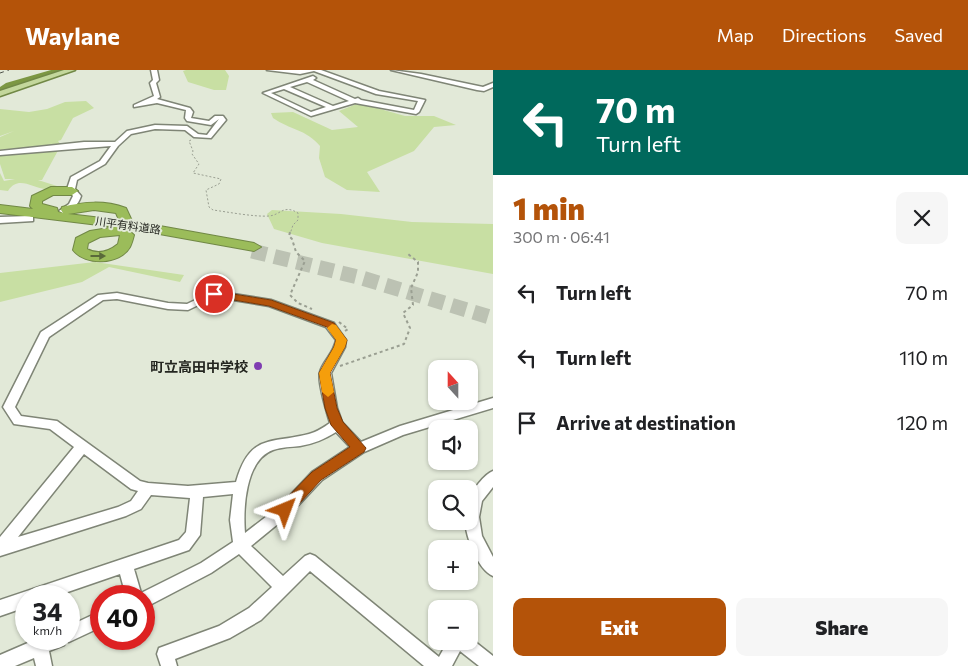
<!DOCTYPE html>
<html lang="en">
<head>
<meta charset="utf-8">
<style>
  :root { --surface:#fff; --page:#f6f6f6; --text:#202124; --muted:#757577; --accent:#b45309 }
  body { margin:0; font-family:Commissioner,"Noto Sans JP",sans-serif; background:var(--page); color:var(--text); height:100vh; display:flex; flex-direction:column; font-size:19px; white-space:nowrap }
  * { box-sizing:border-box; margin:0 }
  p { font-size:16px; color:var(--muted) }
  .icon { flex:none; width:28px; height:28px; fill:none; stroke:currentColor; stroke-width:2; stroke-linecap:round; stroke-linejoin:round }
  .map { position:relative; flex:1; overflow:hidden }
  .panel { display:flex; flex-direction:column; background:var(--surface); width:475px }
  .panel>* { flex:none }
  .guide { background:#00695c; color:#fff; overflow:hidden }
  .needle { width:32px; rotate:339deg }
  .fabs { position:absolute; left:428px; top:290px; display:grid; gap:10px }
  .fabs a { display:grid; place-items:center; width:50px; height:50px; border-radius:10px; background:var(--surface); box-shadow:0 1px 4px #0004; font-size:25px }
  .speed { position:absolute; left:15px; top:515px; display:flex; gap:10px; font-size:25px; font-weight:700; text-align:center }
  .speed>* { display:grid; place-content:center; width:65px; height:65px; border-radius:50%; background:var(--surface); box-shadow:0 1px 4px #0004; line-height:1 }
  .speed small { font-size:12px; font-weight:400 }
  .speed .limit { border:8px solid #d22; background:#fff; color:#111 }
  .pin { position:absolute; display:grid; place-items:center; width:42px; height:42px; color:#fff; margin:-21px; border:2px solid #fff; border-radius:50%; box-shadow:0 1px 5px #0007 }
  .me { position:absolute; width:55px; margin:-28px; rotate:44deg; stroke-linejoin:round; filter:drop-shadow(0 0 4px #0008) }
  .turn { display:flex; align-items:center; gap:18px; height:105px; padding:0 20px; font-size:22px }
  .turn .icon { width:65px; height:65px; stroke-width:2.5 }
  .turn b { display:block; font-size:35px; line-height:42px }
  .round { display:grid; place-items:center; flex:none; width:52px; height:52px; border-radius:10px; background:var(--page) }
  .headline { display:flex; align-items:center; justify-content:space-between; height:85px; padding:0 20px }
  h1 { font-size:30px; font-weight:800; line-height:38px; color:var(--accent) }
  .primary-button { display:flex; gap:10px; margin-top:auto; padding:10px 20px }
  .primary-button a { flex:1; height:58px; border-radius:10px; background:var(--accent); color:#fff; font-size:20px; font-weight:800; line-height:58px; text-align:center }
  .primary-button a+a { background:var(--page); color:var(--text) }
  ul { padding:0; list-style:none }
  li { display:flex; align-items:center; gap:15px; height:65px; padding:0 20px }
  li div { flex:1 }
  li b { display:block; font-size:19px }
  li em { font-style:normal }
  header { display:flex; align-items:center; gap:30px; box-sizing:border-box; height:70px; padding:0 25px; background:var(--accent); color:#fff }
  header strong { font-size:24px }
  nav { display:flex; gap:28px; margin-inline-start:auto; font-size:18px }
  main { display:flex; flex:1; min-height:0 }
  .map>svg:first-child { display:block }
</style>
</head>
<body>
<header>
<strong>Waylane</strong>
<nav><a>Map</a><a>Directions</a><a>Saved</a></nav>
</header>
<main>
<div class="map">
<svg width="493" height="596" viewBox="0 0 493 596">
  <rect width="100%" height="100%" fill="#e2e9d8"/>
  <!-- green -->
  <g fill="#c8dfa3">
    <polygon points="186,0 225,0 229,6 226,20 214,20 188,12 183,1"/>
    <path d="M86 31 94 38 73 48 61 70 58 71 61 75 42 110H38L57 116C54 117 49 119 45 119 32 118 18 105 8 121L0 120V103L4 111 15 109H5L0 94V67L14 61 0 66V39L29 42 47 39 65 32Z"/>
    <path d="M359 33 405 46H434L456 55 434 57 414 81 367 102 380 122 347 120 325 107 319 88 320 76C306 59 290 60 273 48L271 43 293 42 332 60 358 57 339 41Z"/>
    <polygon points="272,140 341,144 412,152 493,154 493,204 322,173 274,159 267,144"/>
    <polygon points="95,192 184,205 180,212 109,197 82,212 0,232 0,203"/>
  </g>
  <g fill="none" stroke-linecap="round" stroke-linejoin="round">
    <!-- river -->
    <polygon fill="#7c9743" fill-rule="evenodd" points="51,0 64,0 0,23 0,17 6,13"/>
    <!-- highway-tunnel -->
    <polyline stroke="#bcc2b3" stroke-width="15" stroke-dasharray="15 8" stroke-linecap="butt" points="252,181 362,208 493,248"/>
    <defs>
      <g id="minor">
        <path d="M151 0H157L159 10 156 13 160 27 157 29 190 38 193 42 191 48 209 51 215 46H223L226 50 211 68 194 67 185 60 155 59 131 64 118 76 105 94 77 110 75 119 81 126C78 135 72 141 63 143L59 141 69 134 73 126 67 119 71 107 100 91 111 76 0 85V81L84 72H115L127 61 155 55 187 56 198 64 207 65 219 49 211 55 187 51 185 48 186 40 157 33 134 37V35L154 26 150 13 153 10Z"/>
        <path d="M267 0H321L379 21 425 30 419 42 416 44 355 33 311 46 263 23 313 6 316 8 313 10 355 29 358 28 361 30 414 40 418 31 376 24 314 1 300 4ZM307 12 349 31 333 36 290 17ZM284 19 326 37 311 42 271 23Z"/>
        <polygon points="391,0 421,4 483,17 493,13 493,17 484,21 477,20"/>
        <polygon points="30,146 33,147 33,151 0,153 0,147"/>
        <path d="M214 221 271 230 334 253 346 270 345 277 331 303 337 338 342 352 361 372 400 356 493 328V338L403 365 364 382 322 410 290 444 251 476 283 506 305 486 310 484 315 486 439 587 448 571H469V567L493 586V596H479L460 581 452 596H424L310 501 261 550 230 568 175 589 177 596H161L157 584 159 578 219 556 249 538 272 517 239 484 211 503 144 538V526H126L120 504 56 526H26V537L0 546V530L179 470 186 462 190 428 151 425 141 439 126 446 0 486V467L74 377 50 359 14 354 3 337 41 262 98 225 117 223 168 233 187 234ZM215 227 269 236 326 257 336 270C334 283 323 291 320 302 317 311 327 343 330 353 324 357 317 362 309 364 271 374 250 363 236 412L188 416 148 413 140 411 57 351 21 346 15 337 49 267 103 230 117 229 168 239 188 240ZM336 362 350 377 312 402 280 436 245 463C243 439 245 390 273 380 282 377 291 377 300 376 313 374 325 369 336 362ZM84 384 131 419 138 421 131 431 118 437 18 467ZM233 424 230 450 233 472 201 493 141 523 134 499 189 480 200 465 203 427Z"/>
        <path d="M493 401V417L482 431 479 447 482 466 493 487V506C478 500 466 467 465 451H469C469 445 467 436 469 430 471 421 485 404 493 401Z"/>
        <polygon points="101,541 101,557 69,572 66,571 64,575 49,581 52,596 36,596 34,588 15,596 0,596 0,585 37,569 69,569 69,556"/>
      </g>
      <polygon id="major" points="64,0 75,0 0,26 0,21"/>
      <path id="highway" d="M51 117H72L78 121 72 125H53L42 131V134L57 138 58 142 63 143 61 140 62 137C84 132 104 130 126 138L132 151 254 173 261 177 254 181 126 158 134 165C133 169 132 173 130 177 120 195 85 196 73 180L76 168 90 161 115 157 0 143V135L33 139 30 136 32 126ZM94 140 116 143 119 150 68 144ZM120 165 118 174C108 182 98 185 87 179L88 173 100 167Z"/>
    </defs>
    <!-- minor casing -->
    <use href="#minor" stroke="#7f8576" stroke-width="3"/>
    <!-- major casing -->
    <use href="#major" stroke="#718846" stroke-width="3"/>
    <!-- highway casing -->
    <use href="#highway" stroke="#718846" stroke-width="2"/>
    <!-- path-far1 -->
    <path stroke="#9a9f92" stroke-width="1" stroke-dasharray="2 2" stroke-linecap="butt" d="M191 70 189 71 193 81 192 84 199 94 193 103 221 109 219 114 206 120 209 137 213 140C228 142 254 147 269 146 281 145 283 134 298 143V150L293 155 290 164"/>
    <!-- path -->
    <g stroke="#9a9f92" stroke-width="2" stroke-dasharray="3 3" stroke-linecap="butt">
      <polyline points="290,162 289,166 292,169 296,182 305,191 290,225 298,233 312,239"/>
      <polyline points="339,252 348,259 345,261"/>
      <polyline points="340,296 404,274 410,258 403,243 413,235 411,218 418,202 418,192 408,184"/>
    </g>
    <!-- minor -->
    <use href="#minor" fill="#fff" fill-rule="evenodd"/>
    <!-- major -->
    <use href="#major" fill="#c3d79c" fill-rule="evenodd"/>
    <!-- highway -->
    <use href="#highway" fill="#9bbc5a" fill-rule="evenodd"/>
    <!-- rail -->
    <polyline stroke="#4e5149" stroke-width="1" stroke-dasharray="4 4" stroke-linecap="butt" points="0,3 9,0"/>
  </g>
  <!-- one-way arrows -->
  <defs><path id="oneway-solid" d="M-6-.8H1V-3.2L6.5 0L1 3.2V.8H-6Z" transform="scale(1.25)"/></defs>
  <use fill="#5a6a3a" href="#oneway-solid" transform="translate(98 186)"/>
  <!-- route -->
  <polygon fill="#b45309" stroke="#753606" points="214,221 271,230 334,253 347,270 345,277 330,303 337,338 343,352 366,378 364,382 321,410 290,444 285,446 280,444 278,440 280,435 312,402 350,377 331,355 325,338 319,303 334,277 336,270 327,257 269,236 210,226 210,222"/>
  <!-- slow -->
  <polygon fill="#f59e0b" points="332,254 336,255 347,270 345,277 330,303 334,322 328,327 322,322 319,303 334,277 336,270 327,258"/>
  <!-- markers -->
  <circle fill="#7f3db1" stroke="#e2e9d8" stroke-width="2" cx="258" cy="296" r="5"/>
  <g text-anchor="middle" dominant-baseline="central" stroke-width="4" stroke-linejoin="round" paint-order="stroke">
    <!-- far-street labels -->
    <g font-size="11" fill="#242620" stroke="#e2e9d8">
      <text transform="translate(128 155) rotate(8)">川平有料道路</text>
    </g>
    <!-- poi labels -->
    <g font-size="14" font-weight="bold" fill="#242620" stroke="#e2e9d8" text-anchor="end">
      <text x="248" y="296">町立高田中学校</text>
    </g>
  </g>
</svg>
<div class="fabs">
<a><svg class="needle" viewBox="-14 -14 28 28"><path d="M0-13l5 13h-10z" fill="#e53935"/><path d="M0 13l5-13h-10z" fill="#757577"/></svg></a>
<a><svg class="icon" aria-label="sound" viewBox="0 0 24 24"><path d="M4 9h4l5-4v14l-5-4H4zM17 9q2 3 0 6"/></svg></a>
<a><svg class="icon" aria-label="search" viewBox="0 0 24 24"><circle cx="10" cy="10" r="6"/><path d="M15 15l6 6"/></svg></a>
<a>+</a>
<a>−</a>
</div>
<div class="speed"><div>34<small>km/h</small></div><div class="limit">40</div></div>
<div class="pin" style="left:214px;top:224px;background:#d93025"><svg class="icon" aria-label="arrive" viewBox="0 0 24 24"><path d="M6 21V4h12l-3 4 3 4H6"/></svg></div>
<svg class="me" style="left:285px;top:440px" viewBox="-20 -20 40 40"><path d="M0-17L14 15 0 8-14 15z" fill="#b45309" stroke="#fff" stroke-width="4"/></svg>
</div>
<section class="panel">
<div class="guide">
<div class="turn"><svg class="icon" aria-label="left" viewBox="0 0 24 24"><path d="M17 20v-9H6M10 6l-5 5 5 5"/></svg><div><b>70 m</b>Turn left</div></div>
</div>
<div class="headline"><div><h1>1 min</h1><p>300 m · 06:41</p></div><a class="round"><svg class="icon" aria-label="close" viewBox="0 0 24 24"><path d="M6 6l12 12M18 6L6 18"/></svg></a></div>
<ul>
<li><svg class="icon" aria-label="left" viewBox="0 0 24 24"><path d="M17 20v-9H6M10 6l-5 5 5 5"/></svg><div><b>Turn left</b></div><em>70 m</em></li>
<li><svg class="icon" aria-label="left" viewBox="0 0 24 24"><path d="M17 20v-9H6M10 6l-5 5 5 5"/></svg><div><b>Turn left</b></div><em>110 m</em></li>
<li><svg class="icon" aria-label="arrive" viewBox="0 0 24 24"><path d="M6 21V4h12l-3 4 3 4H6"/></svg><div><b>Arrive at destination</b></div><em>120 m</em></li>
</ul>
<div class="primary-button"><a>Exit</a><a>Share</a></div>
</section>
</main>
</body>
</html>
